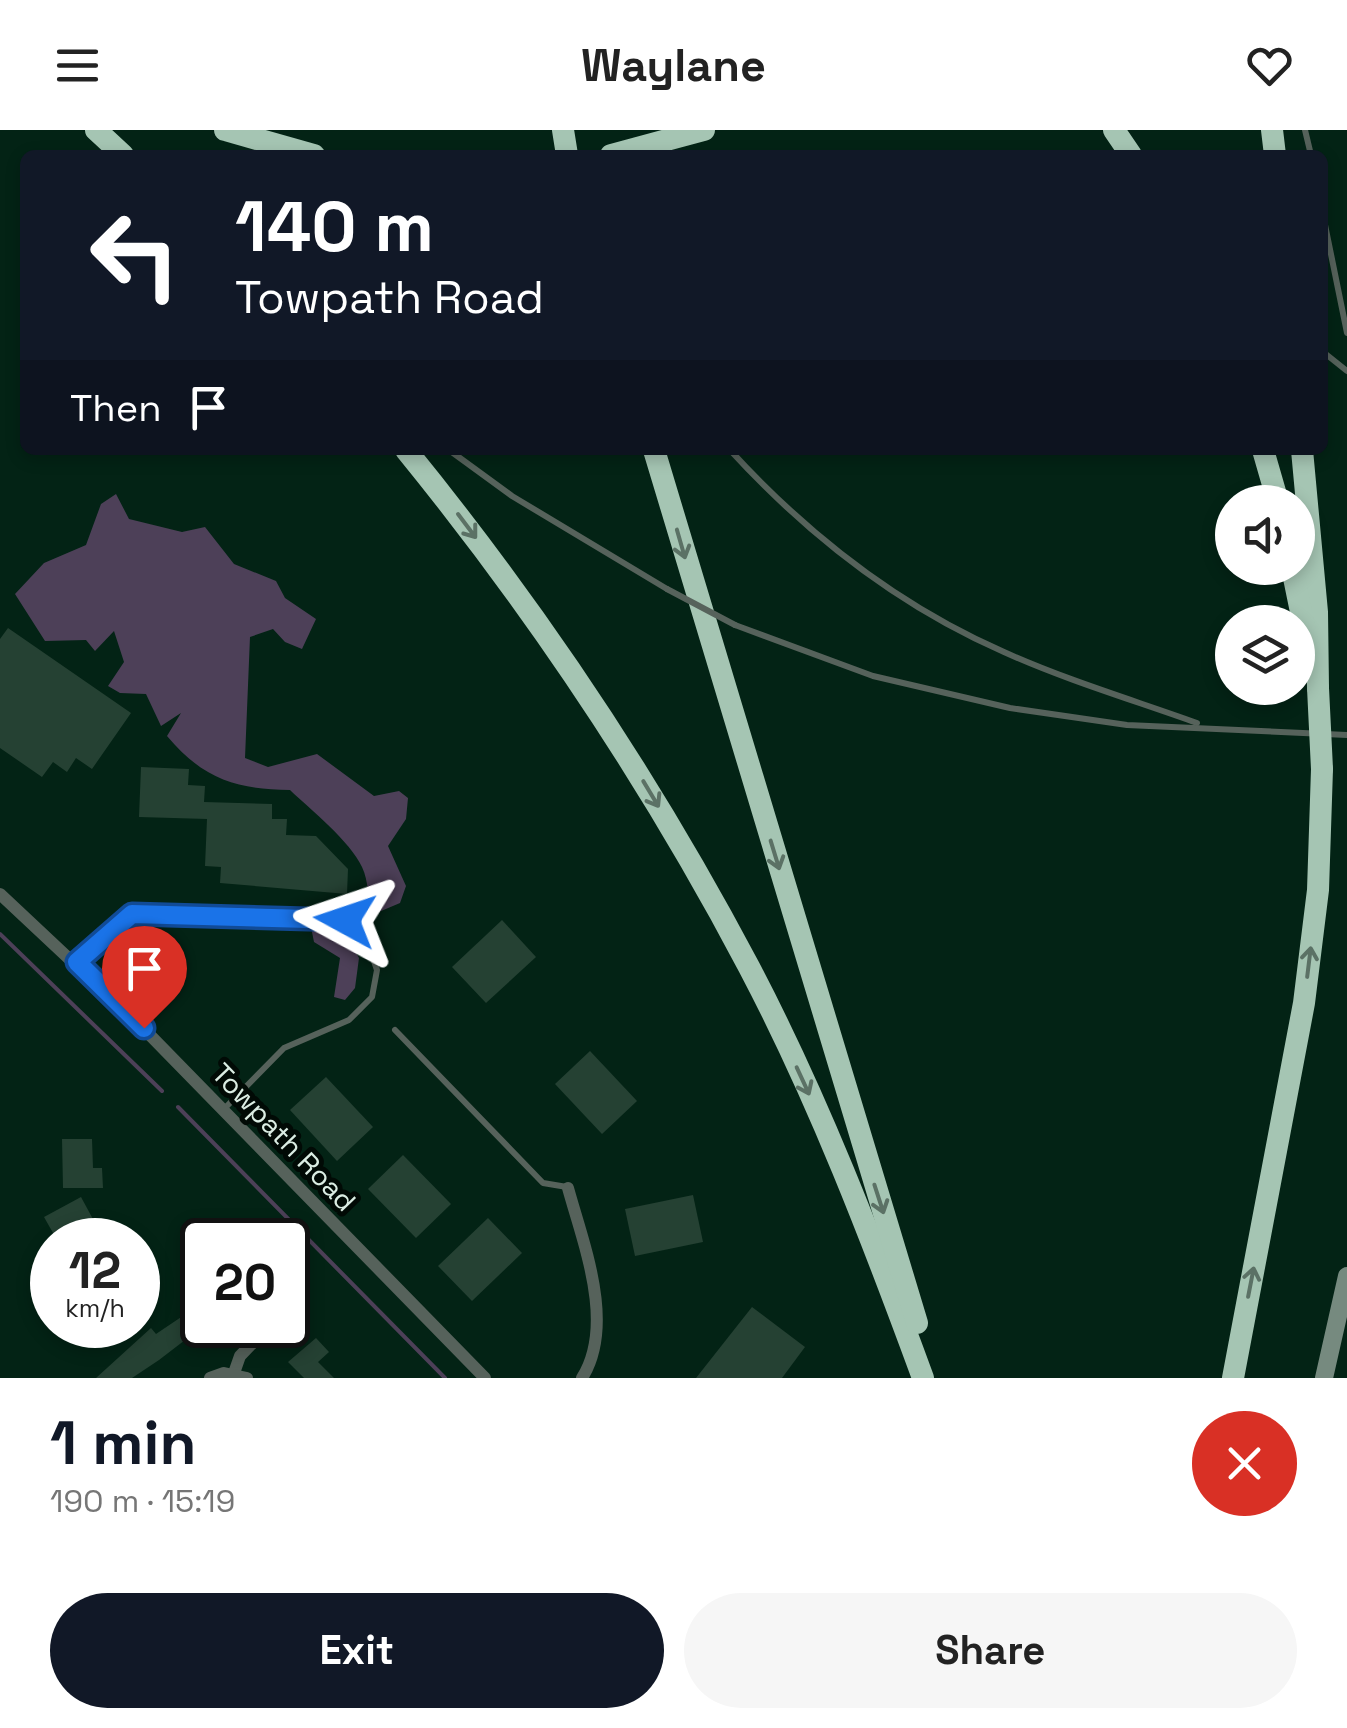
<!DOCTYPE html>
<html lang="en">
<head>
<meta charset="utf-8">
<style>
  :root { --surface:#fff; --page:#f6f6f6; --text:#222; --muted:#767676; --accent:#111827 }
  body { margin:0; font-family:"Space Grotesk",sans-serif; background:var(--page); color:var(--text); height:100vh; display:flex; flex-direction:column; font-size:38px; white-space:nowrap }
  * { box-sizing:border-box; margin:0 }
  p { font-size:32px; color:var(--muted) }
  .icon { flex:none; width:55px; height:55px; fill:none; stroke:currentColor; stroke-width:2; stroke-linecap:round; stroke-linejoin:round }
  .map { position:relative; height:1248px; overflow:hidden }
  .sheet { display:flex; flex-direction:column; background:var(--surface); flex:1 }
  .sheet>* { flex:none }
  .hud { position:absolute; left:20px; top:20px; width:1308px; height:305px; border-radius:15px; box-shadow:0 5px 15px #0003; background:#111827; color:#fff; overflow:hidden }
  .controls { position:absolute; left:1215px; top:355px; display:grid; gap:20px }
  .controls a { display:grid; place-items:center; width:100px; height:100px; border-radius:50%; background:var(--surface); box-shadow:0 5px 15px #0003; font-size:50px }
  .speed { position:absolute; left:30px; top:1088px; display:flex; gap:20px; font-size:50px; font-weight:700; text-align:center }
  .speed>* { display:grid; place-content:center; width:130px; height:130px; border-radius:50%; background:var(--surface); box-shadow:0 5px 15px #0003; line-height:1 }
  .speed small { font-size:25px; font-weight:400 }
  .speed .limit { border:5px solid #111; border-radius:15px; background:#fff; color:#111 }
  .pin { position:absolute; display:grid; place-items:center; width:85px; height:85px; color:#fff; margin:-102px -42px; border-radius:50% 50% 50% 0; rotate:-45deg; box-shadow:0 0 10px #0007 }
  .pin .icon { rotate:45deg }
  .me { position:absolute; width:110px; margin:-55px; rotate:275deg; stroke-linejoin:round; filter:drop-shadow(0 0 8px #0008) }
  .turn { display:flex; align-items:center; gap:35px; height:210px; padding:0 50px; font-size:45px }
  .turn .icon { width:130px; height:130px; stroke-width:2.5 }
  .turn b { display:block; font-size:70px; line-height:85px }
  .then { display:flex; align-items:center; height:95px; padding:0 50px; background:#0003; gap:20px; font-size:38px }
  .round { display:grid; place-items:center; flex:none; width:105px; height:105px; border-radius:52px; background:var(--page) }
  .summary { display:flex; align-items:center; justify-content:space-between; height:170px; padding:0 50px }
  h1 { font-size:60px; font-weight:700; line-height:75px; color:var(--accent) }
  .action { display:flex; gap:20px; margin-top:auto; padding:20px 50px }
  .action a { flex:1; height:115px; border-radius:60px; background:var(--accent); color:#fff; font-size:40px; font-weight:700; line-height:115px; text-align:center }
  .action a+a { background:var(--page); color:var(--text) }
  header { display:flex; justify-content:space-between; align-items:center; height:130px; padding:0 50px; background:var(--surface); font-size:45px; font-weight:700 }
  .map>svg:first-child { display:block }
</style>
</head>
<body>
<header><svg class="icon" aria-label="menu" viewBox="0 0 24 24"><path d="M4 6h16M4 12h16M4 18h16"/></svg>Waylane<svg class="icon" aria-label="heart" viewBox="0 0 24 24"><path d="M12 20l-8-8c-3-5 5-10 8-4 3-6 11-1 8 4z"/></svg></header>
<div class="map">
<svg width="1347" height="1248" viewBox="0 0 1347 1248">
  <rect width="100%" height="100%" fill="#032315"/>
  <!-- water -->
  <g fill="#4d4058">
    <path d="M116 364 129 389 182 402 205 397 234 434 276 451 285 468 316 489 302 519 285 512 273 499 250 507 245 628 268 637 317 624 374 666 399 661 408 668 406 689 388 716 406 756 400 773 374 784C367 769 369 751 362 737 350 711 311 680 290 660 238 659 205 651 167 606L181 583 161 596 146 564 120 563 108 556 124 532 114 501 95 521 86 510 45 511 15 464 44 433 86 415 101 374Z"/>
    <path d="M316 794C336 794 349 809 359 828L355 858 345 870 334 867 340 828 314 812 311 797Z"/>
  </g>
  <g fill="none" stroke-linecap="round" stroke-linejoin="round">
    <!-- stream -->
    <g stroke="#4d4058" stroke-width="4">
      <polyline points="0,804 162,961"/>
      <polyline points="178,977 445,1248"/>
    </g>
  </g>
  <!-- building -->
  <g fill="#254133">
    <polygon points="8,498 131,583 92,639 76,628 67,642 53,632 42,647 0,618 0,509"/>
    <polygon points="141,637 189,639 188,655 205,656 204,672 272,674 272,689 287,689 286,705 316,706 348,739 347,764 220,753 221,737 205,736 207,689 139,687"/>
    <polygon points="502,790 536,827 486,873 452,837"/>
    <polygon points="590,921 637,971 602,1004 555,954"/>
    <polygon points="326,947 373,997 337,1031 290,980"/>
    <polygon points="62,1009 92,1009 93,1038 102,1038 103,1058 63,1058"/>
    <polygon points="403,1025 451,1074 416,1108 368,1059"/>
    <polygon points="693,1065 703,1112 635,1126 625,1079"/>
    <polygon points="81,1067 94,1091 57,1110 44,1087"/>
    <polygon points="488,1088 522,1123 472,1171 438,1136"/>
    <polygon points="202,1173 202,1197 159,1230 132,1248 96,1248 151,1198 156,1204"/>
    <polygon points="752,1177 805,1217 782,1248 696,1248"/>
    <polygon points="316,1208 329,1222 318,1232 334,1248 304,1248 288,1232"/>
  </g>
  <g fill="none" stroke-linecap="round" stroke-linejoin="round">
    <!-- lane -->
    <g stroke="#56625b" stroke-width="6">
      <polyline points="1305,0 1311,25"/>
      <polyline points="1322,80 1347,203"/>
      <polyline points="1322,221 1347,241"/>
      <polyline points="449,320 512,366 667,459"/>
      <path d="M730 320C807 404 899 476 1004 522 1066 550 1133 570 1197 593"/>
      <polyline points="735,495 873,546 1010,578 1127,595 1347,605"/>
      <polyline points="77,832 132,784 285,785 345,790 364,802 377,840 372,867 349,890 284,918 223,980"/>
      <polyline points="395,900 543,1053 567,1057"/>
    </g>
    <!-- street -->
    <g stroke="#56625b" stroke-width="12">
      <polyline points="0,764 144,899 485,1248"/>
      <path d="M568 1058C583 1113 616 1194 582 1248"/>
      <polyline points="288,1180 304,1166"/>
      <polyline points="234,1243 240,1226 270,1195"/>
      <polyline points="210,1248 224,1243 247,1248"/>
    </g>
    <!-- secondary -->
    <polyline stroke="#768a7f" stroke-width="18" points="1324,1248 1347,1146"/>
    <!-- highway -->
    <g stroke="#a5c5b3" stroke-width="22">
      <polyline points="96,0 123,25"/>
      <polyline points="225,0 314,25"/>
      <polyline points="563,0 567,25"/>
      <polyline points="1114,0 1131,25"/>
      <polyline points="1272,0 1275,25"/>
      <polyline points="611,25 704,0"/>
      <path d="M406 320C537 481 652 653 749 837 818 968 872 1109 923 1248"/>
      <polyline points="654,320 917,1193"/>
      <polyline points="1263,320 1278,372"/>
      <polyline points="1302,320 1317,482 1318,558"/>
      <polyline points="1292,438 1308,516"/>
      <polyline points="1233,1248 1304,873 1318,760 1322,639"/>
    </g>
    <!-- lane-bridge -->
    <polyline stroke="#56625b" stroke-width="6" points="667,459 735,495"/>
    <!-- highway-bridge -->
    <polyline stroke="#a5c5b3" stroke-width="22" points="1318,558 1322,639"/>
  </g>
  <!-- one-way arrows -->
  <defs><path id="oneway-shaft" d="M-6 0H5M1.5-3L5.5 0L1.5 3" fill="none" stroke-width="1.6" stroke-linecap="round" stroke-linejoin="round" transform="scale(2.5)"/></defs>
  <g stroke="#5b7165">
    <use href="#oneway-shaft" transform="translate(467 396) rotate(53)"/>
    <use href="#oneway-shaft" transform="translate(681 414) rotate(74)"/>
    <use href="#oneway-shaft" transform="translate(651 664) rotate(59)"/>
    <use href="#oneway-shaft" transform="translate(775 725) rotate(73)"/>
    <use href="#oneway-shaft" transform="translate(1309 832) rotate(-83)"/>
    <use href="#oneway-shaft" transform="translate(803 951) rotate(65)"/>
    <use href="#oneway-shaft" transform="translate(879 1069) rotate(72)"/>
    <use href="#oneway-shaft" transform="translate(1251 1152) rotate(-79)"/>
  </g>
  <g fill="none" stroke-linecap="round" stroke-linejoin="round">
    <defs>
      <polyline id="route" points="144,898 77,832 132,784 345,790"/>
    </defs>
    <!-- route casing -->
    <use href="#route" stroke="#114b97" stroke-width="25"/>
    <!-- route -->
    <use href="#route" stroke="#1a73e8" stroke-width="18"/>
  </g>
  <g text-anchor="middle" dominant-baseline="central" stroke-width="10" stroke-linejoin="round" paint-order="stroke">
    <!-- street labels -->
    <g font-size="28" fill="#dbede3" stroke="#010a05">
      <text transform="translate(284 1007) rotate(46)">Towpath Road</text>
    </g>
  </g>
</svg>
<div class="controls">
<a><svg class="icon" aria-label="sound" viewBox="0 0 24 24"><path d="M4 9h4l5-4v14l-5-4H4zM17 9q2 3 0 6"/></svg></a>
<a><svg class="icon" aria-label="layers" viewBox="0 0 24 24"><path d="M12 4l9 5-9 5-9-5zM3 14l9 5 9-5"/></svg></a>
</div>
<div class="speed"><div>12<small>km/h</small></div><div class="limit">20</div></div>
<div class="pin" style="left:144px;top:898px;background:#d93025"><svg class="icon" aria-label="arrive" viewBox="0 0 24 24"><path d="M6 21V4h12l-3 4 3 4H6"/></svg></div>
<svg class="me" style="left:345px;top:790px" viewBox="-20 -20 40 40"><path d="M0-17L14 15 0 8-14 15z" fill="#1a73e8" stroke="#fff" stroke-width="4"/></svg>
<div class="hud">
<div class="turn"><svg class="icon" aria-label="left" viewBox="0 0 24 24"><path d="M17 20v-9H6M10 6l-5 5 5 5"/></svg><div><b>140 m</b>Towpath Road</div></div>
<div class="then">Then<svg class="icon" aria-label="arrive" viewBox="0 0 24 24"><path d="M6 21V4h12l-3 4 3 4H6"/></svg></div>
</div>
</div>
<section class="sheet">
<div class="summary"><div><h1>1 min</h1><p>190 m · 15:19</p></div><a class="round" style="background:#d93025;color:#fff"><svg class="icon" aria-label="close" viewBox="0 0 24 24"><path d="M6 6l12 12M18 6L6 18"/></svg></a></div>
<div class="action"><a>Exit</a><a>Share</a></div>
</section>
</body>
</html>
